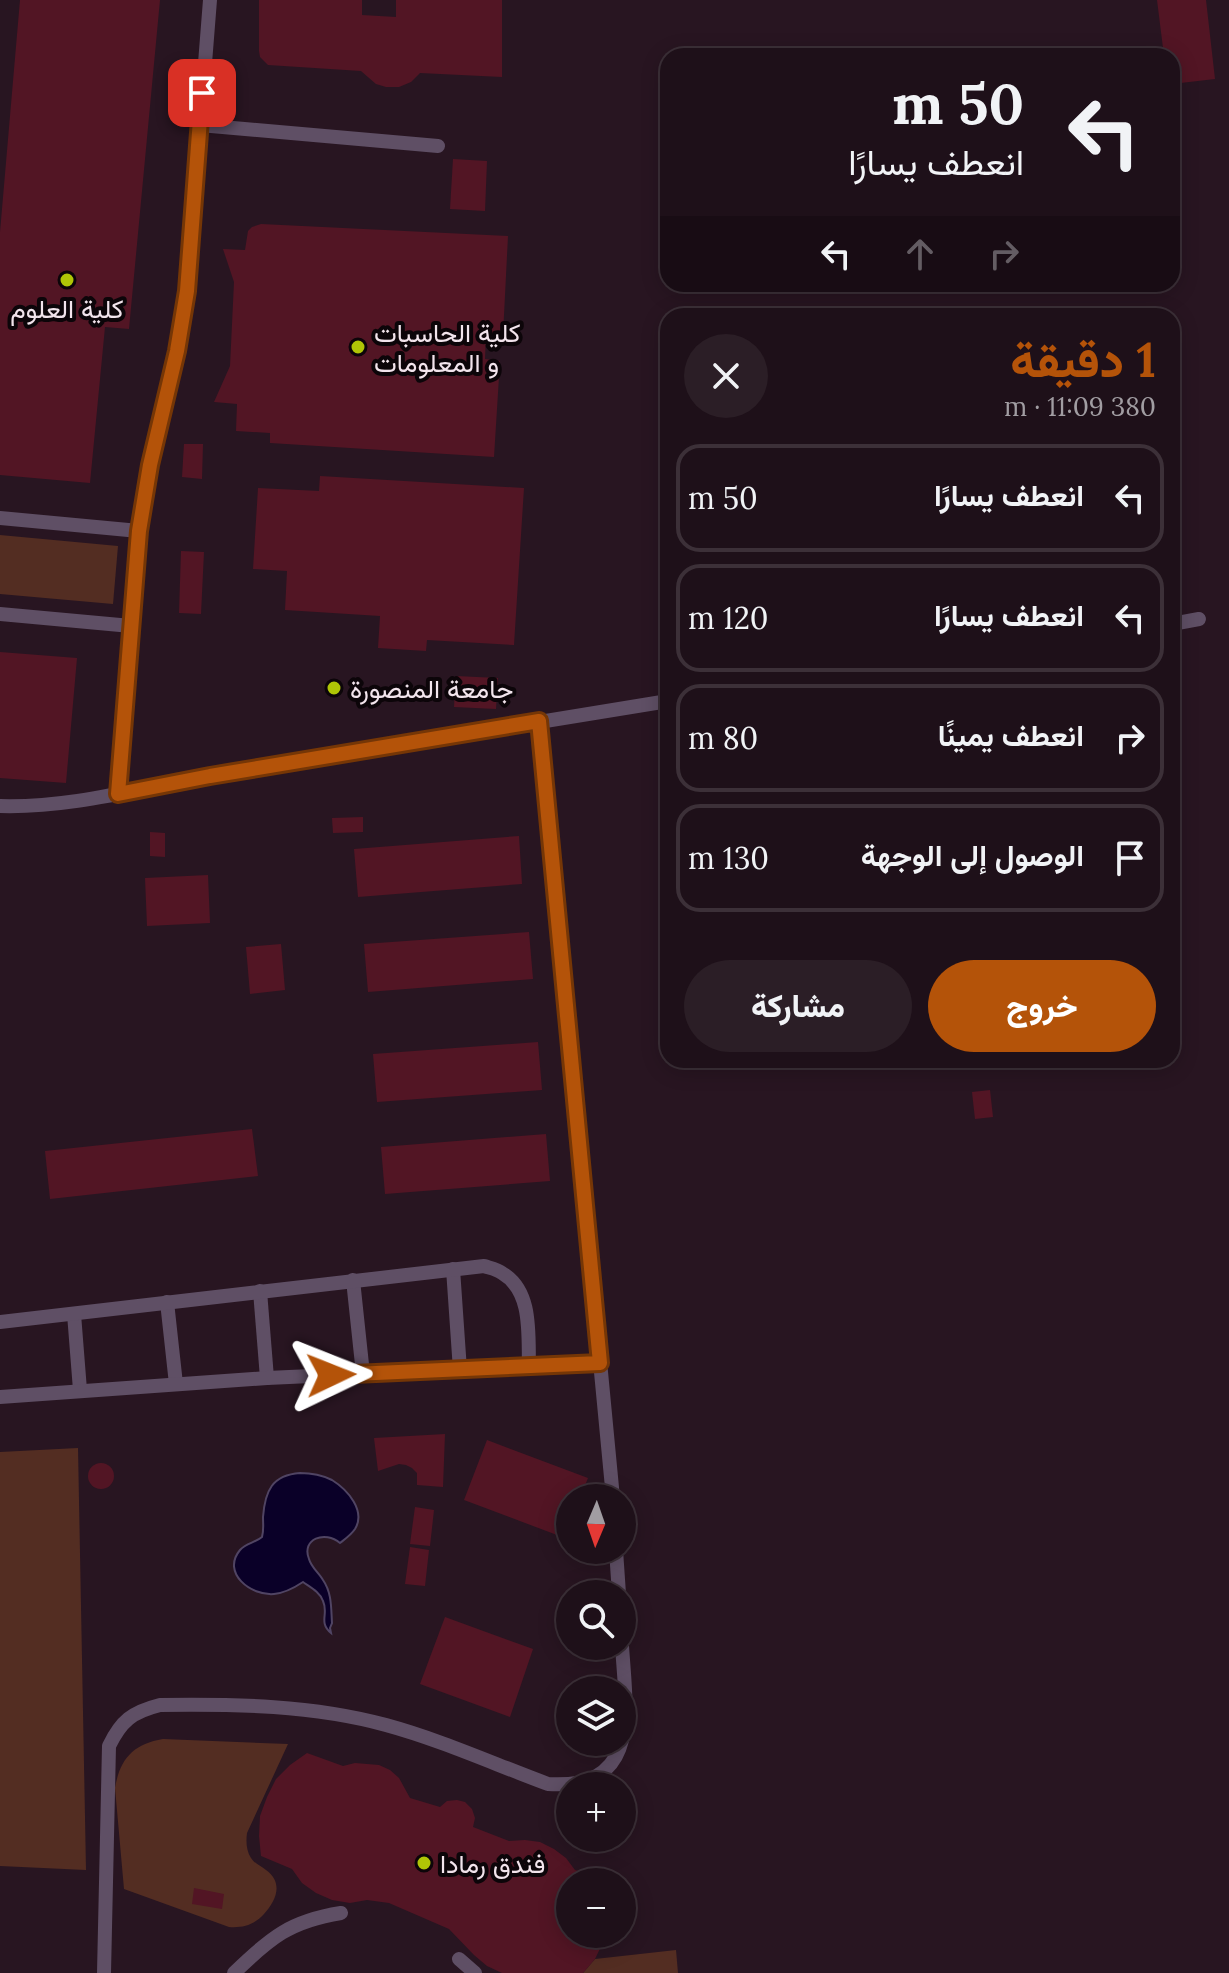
<!DOCTYPE html>
<html lang="ar">
<head>
<meta charset="utf-8">
<style>
  :root { --surface:#1e1019; --page:#2b1e26; --text:#f1f3f6; --muted:#a19da2; --line:#3c3038; --accent:#b45309 }
  body { margin:0; font-family:Lora,Vazirmatn,serif; background:var(--page); color:var(--text); direction:rtl; height:100vh; display:flex; flex-direction:column; font-size:30px; white-space:nowrap }
  * { box-sizing:border-box; margin:0 }
  p { font-size:26px; color:var(--muted) }
  .icon { flex:none; width:44px; height:44px; fill:none; stroke:currentColor; stroke-width:2; stroke-linecap:round; stroke-linejoin:round }
  .map { position:relative; flex:1; overflow:hidden; direction:ltr }
  .side { position:absolute; left:660px; top:308px; width:520px; height:760px; display:flex; flex-direction:column; background:var(--surface); border-radius:24px; box-shadow:0 4px 20px #0003,0 0 0 2px var(--line); direction:rtl }
  .side>* { flex:none }
  .top-card { position:absolute; left:660px; top:48px; width:520px; height:244px; border-radius:24px; box-shadow:0 4px 20px #0003,0 0 0 2px var(--line); direction:rtl; background:#1e1019; color:var(--text); overflow:hidden }
  .needle { width:52px; rotate:182deg }
  .fabs { position:absolute; left:556px; top:1484px; display:grid; gap:16px }
  .fabs a { display:grid; place-items:center; width:80px; height:80px; border-radius:50%; background:var(--surface); box-shadow:0 4px 20px #0003,0 0 0 2px var(--line); font-size:40px }
  .pin { position:absolute; display:grid; place-items:center; width:68px; height:68px; color:#fff; margin:-34px; border-radius:16px; box-shadow:0 4px 12px #0006 }
  .me { position:absolute; width:88px; margin:-44px; rotate:88deg; stroke-linejoin:round; filter:drop-shadow(0 0 6px #0008) }
  .turn { display:flex; align-items:center; gap:28px; height:168px; padding:0 24px; font-size:36px }
  .turn .icon { width:104px; height:104px; stroke-width:2.5 }
  .turn b { display:block; font-size:56px; line-height:68px }
  .lanes { display:flex; align-items:center; height:76px; padding:0 24px; background:#0003; justify-content:center; gap:40px; direction:ltr }
  .lanes .off { opacity:.35 }
  .round { display:grid; place-items:center; flex:none; width:84px; height:84px; border-radius:42px; background:var(--page) }
  .headline { display:flex; align-items:center; justify-content:space-between; height:136px; padding:0 24px }
  h1 { font-size:48px; font-weight:800; line-height:60px; color:var(--accent) }
  .primary-button { display:flex; gap:16px; margin-top:auto; padding:16px 24px }
  .primary-button a { flex:1; height:92px; border-radius:48px; background:var(--accent); color:#fff; font-size:32px; font-weight:800; line-height:92px; text-align:center }
  .primary-button a+a { background:var(--page); color:var(--text) }
  ul { padding:0; list-style:none }
  li { display:flex; align-items:center; gap:24px; height:108px; margin:0 16px 12px; padding:0 8px; border:4px solid var(--line); border-radius:24px }
  li div { flex:1 }
  li b { display:block; font-size:30px }
  li em { font-style:normal }
  .map>svg:first-child { display:block }
</style>
</head>
<body>
<div class="map">
<svg width="1229" height="1973" viewBox="0 0 1229 1973">
  <rect width="100%" height="100%" fill="#281521"/>
  <!-- green -->
  <g fill="#532d22">
    <polygon points="0,535 118,546 113,604 0,594"/>
    <polygon points="78,1448 86,1870 0,1866 0,1452"/>
    <path d="M163 1739 288 1744 247 1833C246 1841 246 1850 251 1858 255 1864 261 1866 266 1870 284 1883 276 1901 264 1914 254 1925 243 1928 229 1927L124 1889 115 1788C120 1759 133 1744 163 1739Z"/>
    <polygon points="676,1950 678,1973 583,1973 595,1959"/>
  </g>
  <!-- water -->
  <path fill="#0a0028" stroke="#504463" stroke-width="2" d="M300 1473C311 1473 322 1475 332 1480 348 1490 366 1511 355 1529 351 1535 345 1539 340 1543 325 1530 301 1539 309 1559 311 1567 319 1573 323 1580 332 1593 331 1608 332 1623L330 1628 331 1633C318 1622 329 1614 323 1601 320 1592 310 1587 303 1582 294 1588 285 1593 274 1594 251 1596 221 1573 240 1550 246 1543 255 1543 262 1537 264 1530 263 1525 263 1517 265 1491 272 1475 300 1473Z"/>
  <!-- building -->
  <g fill="#521524">
    <polygon points="20,0 160,0 129,329 105,327 90,483 0,475 0,232"/>
    <polygon points="259,0 362,0 362,15 396,17 396,0 502,0 502,77 420,73 411,82 399,87 386,87 376,84 361,71 268,65 260,57 259,51"/>
    <polygon points="1157,0 1206,0 1215,79 1172,84 1172,56 1164,56"/>
    <polygon points="453,159 487,161 485,211 450,209"/>
    <polygon points="261,224 508,236 503,335 486,334 485,359 500,361 494,457 270,443 270,433 236,431 237,404 214,402 230,366 234,282 223,249 245,250 248,231 252,227"/>
    <polygon points="184,444 203,444 202,479 182,477"/>
    <polygon points="320,476 524,488 514,645 427,640 426,651 378,648 380,616 285,610 287,571 253,569 258,488 319,491"/>
    <polygon points="181,551 204,552 201,614 179,613"/>
    <polygon points="0,652 77,658 66,783 0,778"/>
    <polygon points="456,676 498,678 496,709 454,707"/>
    <polygon points="363,817 363,832 333,833 332,818"/>
    <polygon points="150,832 165,833 165,857 150,856"/>
    <polygon points="519,836 522,884 358,897 354,849"/>
    <polygon points="208,875 210,923 147,926 145,878"/>
    <polygon points="529,932 533,979 368,992 364,944"/>
    <polygon points="281,944 285,990 250,994 246,947"/>
    <polygon points="538,1042 542,1090 377,1102 373,1054"/>
    <polygon points="990,1090 993,1117 975,1119 972,1092"/>
    <polygon points="252,1129 258,1176 50,1199 45,1151"/>
    <polygon points="546,1134 550,1181 385,1194 381,1147"/>
    <polygon points="445,1434 443,1487 417,1485 417,1473 412,1468 406,1465 399,1464 378,1471 374,1438"/>
    <polygon points="487,1440 588,1478 582,1493 589,1495 588,1498 570,1498 570,1524 565,1538 464,1500"/>
    <circle cx="101" cy="1476" r="13"/>
    <polygon points="415,1507 434,1510 430,1546 410,1544"/>
    <polygon points="410,1547 429,1550 425,1586 405,1584"/>
    <polygon points="445,1617 533,1649 510,1717 420,1684"/>
    <polygon points="307,1753 343,1766 355,1763 379,1765 390,1770 399,1778 410,1798 440,1807 447,1801 457,1800 465,1802 472,1809 475,1818 473,1827 509,1841 525,1840 540,1842 554,1849 566,1858 575,1870 589,1874 601,1882 570,1882 570,1934 607,1934 595,1959 583,1973 502,1973 487,1966 474,1955 449,1929 389,1903 367,1900 350,1903 332,1900 316,1893 302,1883 292,1869 261,1856 259,1836 260,1816 267,1797 276,1779 290,1765"/>
    <polygon points="194,1888 224,1894 222,1909 192,1904"/>
  </g>
  <g fill="none" stroke-linecap="round" stroke-linejoin="round">
    <!-- service -->
    <g stroke="#5f4f65" stroke-width="14">
      <polyline points="200,125 438,146"/>
      <polyline points="0,518 139,531"/>
      <polyline points="0,614 131,626"/>
      <polyline points="1172,624 1199,619"/>
      <polyline points="539,721 613,1498"/>
      <polyline points="118,794 144,499 150,465 177,351 187,291 210,0"/>
      <path d="M0 806C72 808 140 788 210 776L668 701"/>
      <polyline points="453,1269 460,1370"/>
      <polyline points="353,1280 363,1374"/>
      <polyline points="260,1291 267,1378"/>
      <polyline points="167,1302 176,1384"/>
      <polyline points="74,1314 80,1390"/>
      <path d="M0 1322 484 1266C490 1268 497 1269 502 1273 533 1291 528 1335 529 1367"/>
      <polyline points="0,1397 267,1378 600,1363"/>
      <polyline points="616,1550 619,1594"/>
      <polyline points="459,1959 475,1973"/>
      <path d="M104 1973 109 1746C121 1721 132 1712 160 1705 236 1704 312 1705 386 1725 441 1740 494 1764 548 1784 642 1790 626 1710 622 1646"/>
      <path d="M234 1973C270 1938 290 1921 341 1913"/>
    </g>
  </g>
  <g fill="none" stroke-linecap="round" stroke-linejoin="round">
    <defs>
      <polyline id="route" points="202,93 187,291 177,351 150,465 139,531 118,794 210,776 539,721 600,1363 331,1375"/>
    </defs>
    <!-- route casing -->
    <use href="#route" stroke="#753606" stroke-width="20"/>
    <!-- route -->
    <use href="#route" stroke="#b45309" stroke-width="14"/>
  </g>
  <!-- markers -->
  <g fill="#afc506" stroke="#0c0509" stroke-width="3">
    <circle cx="67" cy="280" r="8"/>
    <circle cx="358" cy="347" r="8"/>
    <circle cx="334" cy="688" r="8"/>
    <circle cx="424" cy="1863" r="8"/>
  </g>
  <g text-anchor="middle" dominant-baseline="central" stroke-width="8" stroke-linejoin="round" paint-order="stroke">
    <!-- poi labels -->
    <g font-size="26" fill="#f2e4ec" stroke="#0c0509" text-anchor="start">
      <text x="67" y="308" text-anchor="middle">كلية العلوم</text>
      <text x="374" y="332">كلية الحاسبات<tspan x="374" dy="30">و المعلومات</tspan></text>
      <text x="350" y="688">جامعة المنصورة</text>
      <text x="440" y="1863">فندق رمادا</text>
    </g>
  </g>
</svg>
<div class="fabs">
<a><svg class="needle" viewBox="-14 -14 28 28"><path d="M0-13l5 13h-10z" fill="#e53935"/><path d="M0 13l5-13h-10z" fill="#a19da2"/></svg></a>
<a><svg class="icon" aria-label="search" viewBox="0 0 24 24"><circle cx="10" cy="10" r="6"/><path d="M15 15l6 6"/></svg></a>
<a><svg class="icon" aria-label="layers" viewBox="0 0 24 24"><path d="M12 4l9 5-9 5-9-5zM3 14l9 5 9-5"/></svg></a>
<a>+</a>
<a>−</a>
</div>
<div class="pin" style="left:202px;top:93px;background:#d93025"><svg class="icon" aria-label="arrive" viewBox="0 0 24 24"><path d="M6 21V4h12l-3 4 3 4H6"/></svg></div>
<svg class="me" style="left:331px;top:1375px" viewBox="-20 -20 40 40"><path d="M0-17L14 15 0 8-14 15z" fill="#b45309" stroke="#fff" stroke-width="4"/></svg>
<div class="top-card">
<div class="turn"><svg class="icon" aria-label="left" viewBox="0 0 24 24"><path d="M17 20v-9H6M10 6l-5 5 5 5"/></svg><div><b>50 m</b>انعطف يسارًا</div></div>
<div class="lanes"><svg class="icon" aria-label="left" viewBox="0 0 24 24"><path d="M17 20v-9H6M10 6l-5 5 5 5"/></svg><svg class="icon off" aria-label="ahead" viewBox="0 0 24 24"><path d="M12 20V5M6 11l6-6 6 6"/></svg><svg class="icon off" aria-label="right" viewBox="0 0 24 24"><path d="M7 20v-9h11M14 6l5 5-5 5"/></svg></div>
</div>
<section class="side">
<div class="headline"><div><h1>1 دقيقة</h1><p>380 m · 11:09</p></div><a class="round"><svg class="icon" aria-label="close" viewBox="0 0 24 24"><path d="M6 6l12 12M18 6L6 18"/></svg></a></div>
<ul>
<li><svg class="icon" aria-label="left" viewBox="0 0 24 24"><path d="M17 20v-9H6M10 6l-5 5 5 5"/></svg><div><b>انعطف يسارًا</b></div><em>50 m</em></li>
<li><svg class="icon" aria-label="left" viewBox="0 0 24 24"><path d="M17 20v-9H6M10 6l-5 5 5 5"/></svg><div><b>انعطف يسارًا</b></div><em>120 m</em></li>
<li><svg class="icon" aria-label="right" viewBox="0 0 24 24"><path d="M7 20v-9h11M14 6l5 5-5 5"/></svg><div><b>انعطف يمينًا</b></div><em>80 m</em></li>
<li><svg class="icon" aria-label="arrive" viewBox="0 0 24 24"><path d="M6 21V4h12l-3 4 3 4H6"/></svg><div><b>الوصول إلى الوجهة</b></div><em>130 m</em></li>
</ul>
<div class="primary-button"><a>خروج</a><a>مشاركة</a></div>
</section>
</div>
</body>
</html>
